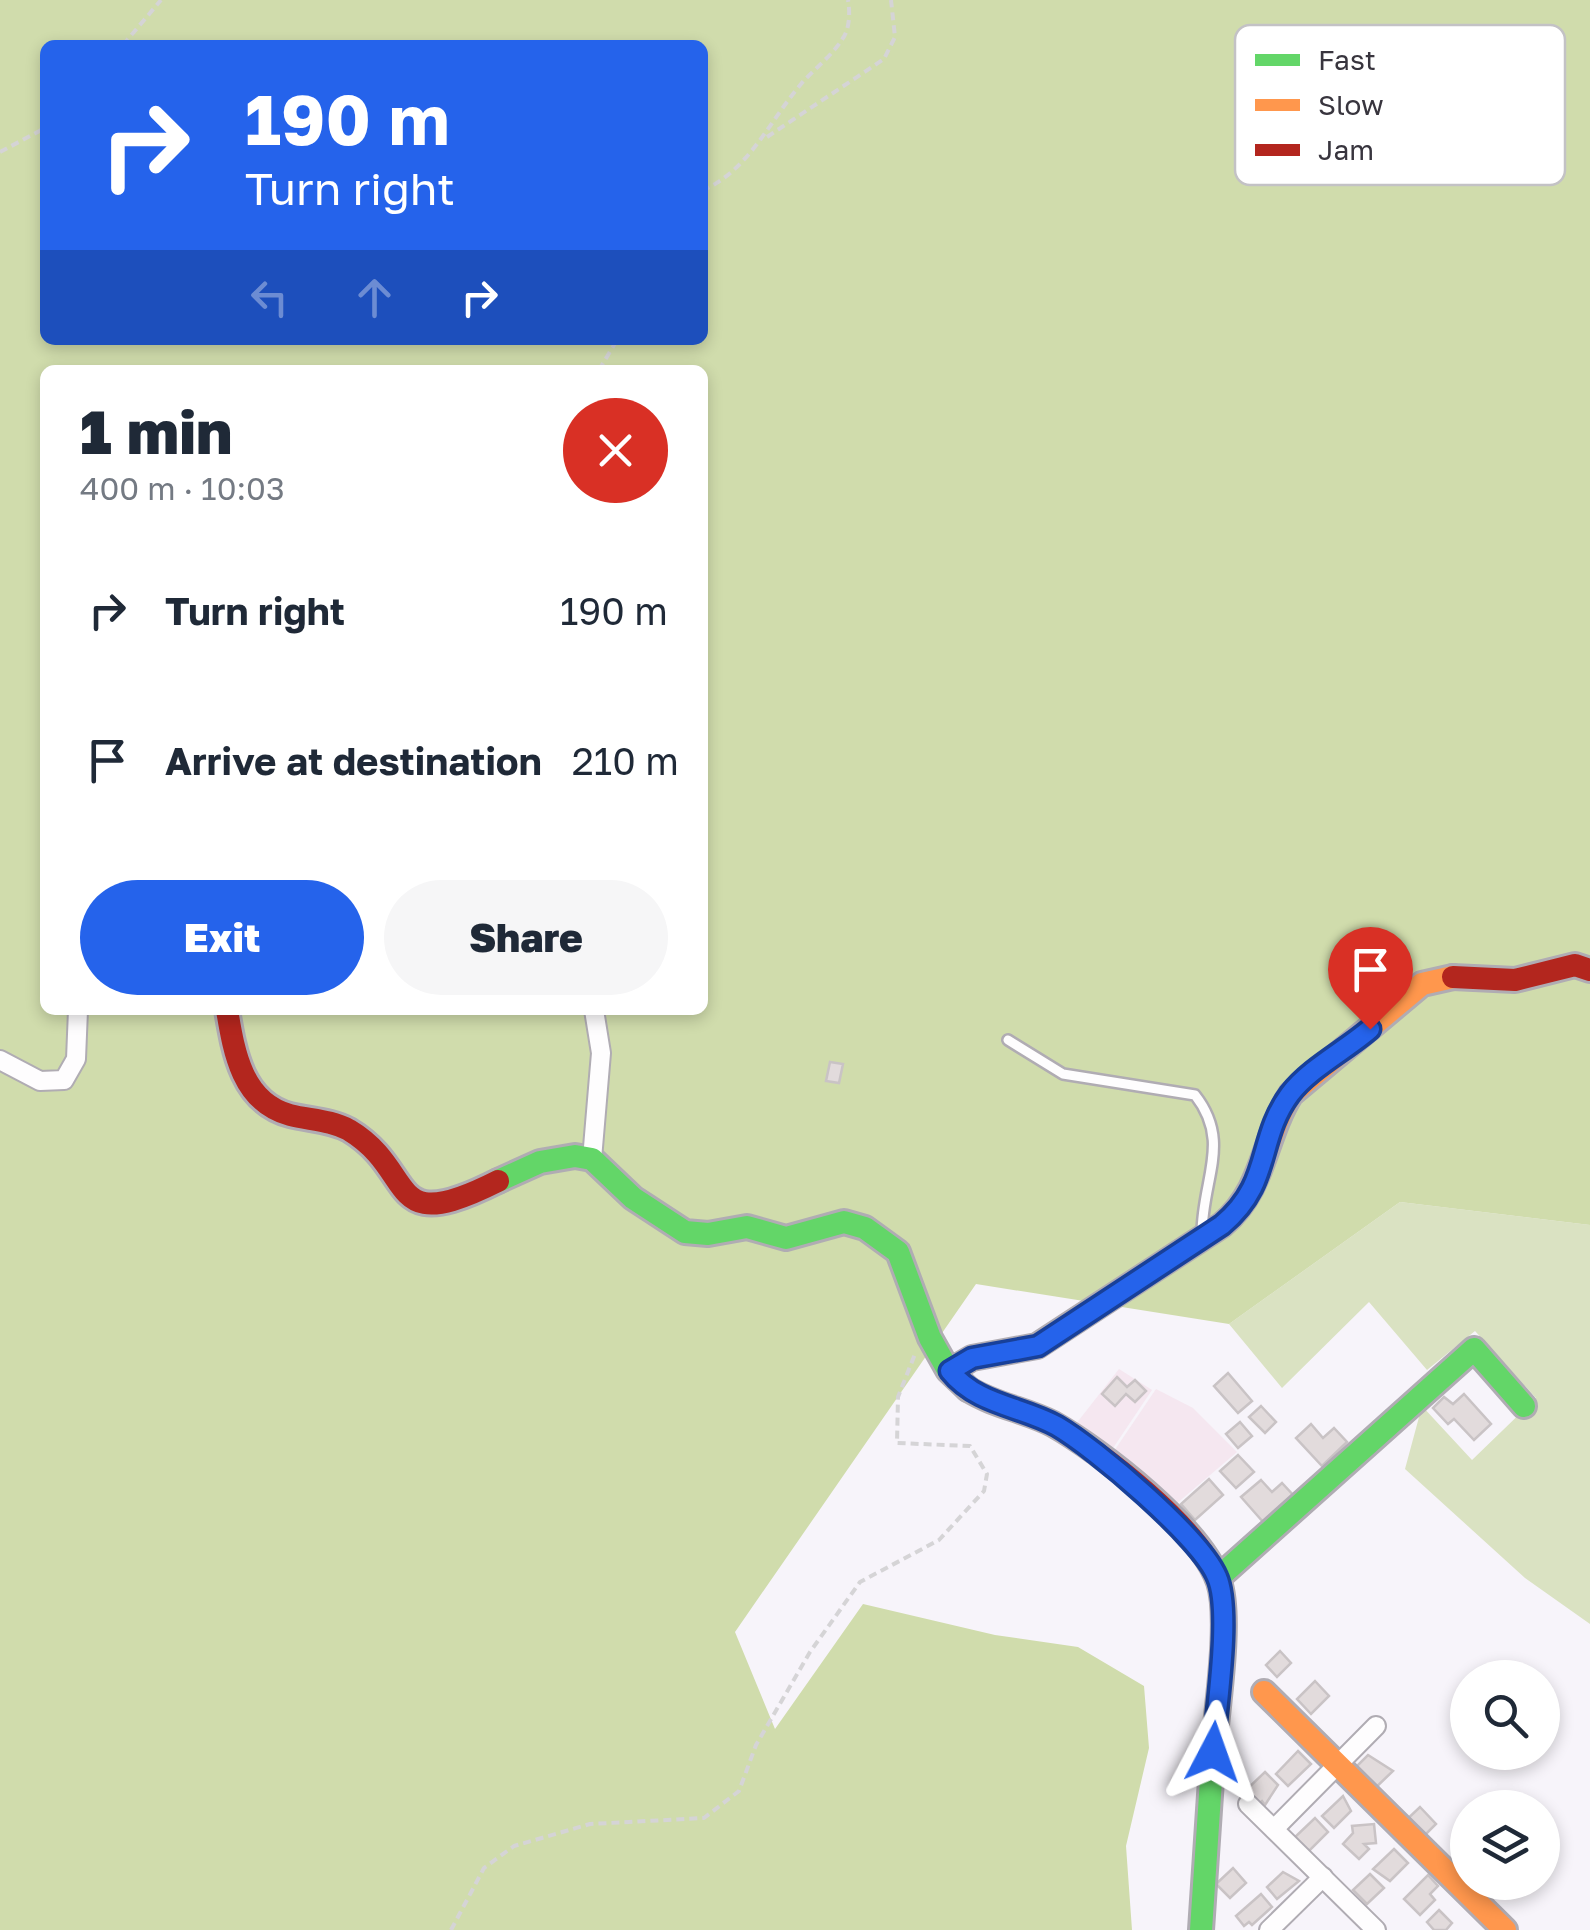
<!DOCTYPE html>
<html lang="en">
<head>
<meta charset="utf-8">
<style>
  :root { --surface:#fff; --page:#f6f6f7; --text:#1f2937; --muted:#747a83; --accent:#2563eb }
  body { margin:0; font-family:"Golos Text",sans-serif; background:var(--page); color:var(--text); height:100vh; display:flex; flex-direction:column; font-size:38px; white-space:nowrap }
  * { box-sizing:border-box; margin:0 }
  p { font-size:32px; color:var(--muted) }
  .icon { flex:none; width:55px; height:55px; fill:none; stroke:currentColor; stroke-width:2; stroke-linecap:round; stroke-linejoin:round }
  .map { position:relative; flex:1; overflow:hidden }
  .panel { position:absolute; left:40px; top:365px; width:668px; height:650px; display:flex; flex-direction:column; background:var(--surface); border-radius:15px; box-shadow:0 5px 15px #0003 }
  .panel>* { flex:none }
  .hud { position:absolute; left:40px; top:40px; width:668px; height:305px; border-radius:15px; box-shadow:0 5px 15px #0003; background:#2563eb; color:#fff; overflow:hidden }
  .controls { position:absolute; left:1450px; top:1660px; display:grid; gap:20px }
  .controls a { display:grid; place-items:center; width:110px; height:110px; border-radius:50%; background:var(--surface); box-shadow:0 5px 15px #0003; font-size:50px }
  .pin { position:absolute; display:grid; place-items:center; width:85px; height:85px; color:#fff; margin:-102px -42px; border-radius:50% 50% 50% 0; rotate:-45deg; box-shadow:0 0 10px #0007 }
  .pin .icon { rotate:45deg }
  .me { position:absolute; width:110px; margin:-55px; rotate:4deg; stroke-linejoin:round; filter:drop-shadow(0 0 8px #0008) }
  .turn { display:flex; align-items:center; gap:35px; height:210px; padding:0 40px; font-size:45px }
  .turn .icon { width:130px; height:130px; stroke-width:2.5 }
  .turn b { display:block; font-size:70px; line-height:85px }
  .lanes { display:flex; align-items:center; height:95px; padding:0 40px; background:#0003; justify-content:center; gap:50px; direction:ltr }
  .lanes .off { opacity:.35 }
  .round { display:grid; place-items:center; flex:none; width:105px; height:105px; border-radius:52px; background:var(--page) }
  .summary { display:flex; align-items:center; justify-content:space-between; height:170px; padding:0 40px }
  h1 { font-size:60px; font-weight:800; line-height:75px }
  .button { display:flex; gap:20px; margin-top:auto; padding:20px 40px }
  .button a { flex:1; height:115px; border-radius:60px; background:var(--accent); color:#fff; font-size:40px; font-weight:800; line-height:115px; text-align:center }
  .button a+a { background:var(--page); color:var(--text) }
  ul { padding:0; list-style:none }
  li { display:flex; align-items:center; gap:30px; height:150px; padding:0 40px }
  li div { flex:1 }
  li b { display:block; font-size:38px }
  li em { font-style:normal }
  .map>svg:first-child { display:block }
</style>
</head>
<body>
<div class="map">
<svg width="1590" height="1930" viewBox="0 0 1590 1930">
  <rect width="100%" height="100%" fill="#f7f4fa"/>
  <!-- commercial -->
  <g fill="#f5e7f0">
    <polygon points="1119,1369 1152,1390 1107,1457 1072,1429"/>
    <polygon points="1156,1389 1193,1408 1237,1452 1169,1510 1110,1457"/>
  </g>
  <!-- green -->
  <polygon fill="#dae2c2" points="1400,1202 1590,1225 1590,1624 1525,1578 1405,1469 1422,1406 1472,1460 1536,1398 1475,1331 1427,1370 1369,1302 1282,1388 1229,1324"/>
  <!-- forest -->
  <path fill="#d0dcac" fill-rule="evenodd" d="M0 0H1590V1225L1400 1202 1229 1324 976 1284 735 1632 775 1729 863 1604 995 1635 1078 1647 1144 1686 1149 1748 1126 1846 1132 1930H0ZM45 45H702V340H45ZM45 370H702V1010H45Z"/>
  <!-- building -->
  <g fill="#e2dbdc" stroke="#c9c3c5" stroke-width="2.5">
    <polygon points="830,1062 843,1064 839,1083 826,1081"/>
    <polygon points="1228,1373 1252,1401 1238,1413 1214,1386"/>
    <polygon points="1117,1377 1127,1387 1135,1380 1146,1391 1135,1402 1126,1394 1115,1406 1102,1394"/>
    <polygon points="1464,1394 1491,1424 1474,1440 1454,1419 1448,1424 1433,1408 1444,1397 1453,1404"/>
    <polygon points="1261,1406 1276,1422 1265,1433 1249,1417"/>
    <polygon points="1240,1422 1252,1436 1238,1448 1226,1434"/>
    <polygon points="1311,1424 1323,1438 1334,1428 1347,1442 1322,1466 1296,1438"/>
    <polygon points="1238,1455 1254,1472 1236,1488 1220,1471"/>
    <polygon points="1209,1479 1223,1495 1195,1520 1181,1504"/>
    <polygon points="1261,1480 1272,1492 1282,1483 1294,1496 1264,1523 1241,1497"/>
    <polygon points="1280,1651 1291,1663 1277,1677 1266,1665"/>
    <polygon points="1315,1681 1329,1696 1311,1714 1297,1699"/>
    <polygon points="1298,1751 1311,1764 1288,1786 1276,1774"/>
    <polygon points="1368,1755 1393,1771 1371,1792 1356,1767"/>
    <polygon points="1265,1772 1278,1785 1265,1805 1262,1801 1256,1806 1243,1793"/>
    <polygon points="1343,1796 1351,1811 1334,1828 1322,1816"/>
    <polygon points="1420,1807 1436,1824 1420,1840 1403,1823"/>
    <polygon points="1315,1818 1328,1832 1308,1852 1295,1837"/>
    <polygon points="1374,1824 1376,1843 1364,1844 1369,1849 1359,1859 1343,1844 1353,1833 1352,1826"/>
    <polygon points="1394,1849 1408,1863 1390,1881 1373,1869"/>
    <polygon points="1233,1868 1246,1883 1230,1898 1216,1884"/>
    <polygon points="1283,1872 1299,1881 1277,1899 1267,1887"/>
    <polygon points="1370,1874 1384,1888 1367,1904 1353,1890"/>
    <polygon points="1428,1875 1438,1886 1430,1894 1435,1900 1420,1915 1404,1899"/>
    <polygon points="1261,1894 1272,1907 1252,1925 1249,1922 1244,1926 1236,1916"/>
    <polygon points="1439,1910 1452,1923 1446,1930 1434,1930 1427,1922"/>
  </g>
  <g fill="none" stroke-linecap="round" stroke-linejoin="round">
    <defs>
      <path id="lane" d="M1008 1040 1063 1074 1195 1095C1232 1142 1202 1179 1202 1234"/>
      <g id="street">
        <polyline points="0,1060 40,1081 64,1080 76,1059 78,1010"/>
        <polyline points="592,1159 601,1053 594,1010"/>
        <polyline points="1248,1804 1376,1930"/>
        <polyline points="1274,1829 1376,1726"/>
        <polyline points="1269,1930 1323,1877"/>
      </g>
      <g id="fast">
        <polyline points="498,1181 540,1162 575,1156 592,1159 633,1198 685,1232 708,1234 747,1227 786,1238 844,1222 865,1228 898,1252 930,1338 948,1370 968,1389"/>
        <polyline points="1218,1578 1474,1349 1524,1406"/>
        <polyline points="1201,1930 1212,1765"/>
      </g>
      <g id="slow">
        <path d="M950 1371 972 1358 1037 1346 1222 1225C1265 1189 1263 1138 1291 1094L1422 984 1453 977"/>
        <polyline points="1264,1692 1505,1930"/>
      </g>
      <g id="jam">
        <polyline points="1453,977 1515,980 1575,965 1590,970"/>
        <path d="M227 1010C234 1052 242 1102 290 1115 310 1120 331 1120 349 1130 419 1172 383 1239 498 1181"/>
        <path d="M968 1389C995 1406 1026 1410 1053 1424 1101 1451 1201 1529 1219 1582 1232 1621 1215 1721 1212 1765"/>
      </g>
    </defs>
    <!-- lane casing -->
    <use href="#lane" stroke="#b0acb3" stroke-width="14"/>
    <!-- street casing -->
    <use href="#street" stroke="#b0acb3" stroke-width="22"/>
    <!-- fast casing -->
    <use href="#fast" stroke="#b0acb3" stroke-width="28"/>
    <!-- slow casing -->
    <use href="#slow" stroke="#b0acb3" stroke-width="28"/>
    <!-- jam casing -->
    <use href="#jam" stroke="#b0acb3" stroke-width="28"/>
    <!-- path -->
    <g stroke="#d5d4d6" stroke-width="4" stroke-dasharray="8 5" stroke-linecap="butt">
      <polyline points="123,45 161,0"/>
      <polyline points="767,137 884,59 895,37 891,0"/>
      <polyline points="0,152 45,128"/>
      <path d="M702 191C750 169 768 123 801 84 814 69 833 55 843 38 850 28 850 11 848 0"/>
      <polyline points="599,370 617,340"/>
      <polyline points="451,1930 484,1868 514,1846 590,1824 704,1818 739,1791 756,1745 810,1652 860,1582 939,1540 984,1491 987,1474 970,1446 897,1443 898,1397 915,1354"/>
    </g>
    <!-- lane -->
    <use href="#lane" stroke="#fefdfe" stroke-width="9"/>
    <!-- street -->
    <use href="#street" stroke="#fefdfe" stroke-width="18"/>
    <!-- fast -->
    <use href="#fast" stroke="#63d668" stroke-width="22"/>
    <!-- slow -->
    <use href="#slow" stroke="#ff974d" stroke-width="22"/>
    <!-- jam -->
    <use href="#jam" stroke="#b3261e" stroke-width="22"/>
  </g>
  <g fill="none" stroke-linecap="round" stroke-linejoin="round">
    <defs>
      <path id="route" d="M1213 1752C1216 1711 1232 1611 1217 1577 1201 1538 1095 1448 1057 1426 1021 1406 977 1405 950 1371L972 1358 1038 1346 1222 1225C1273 1182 1256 1140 1290 1094 1310 1068 1346 1050 1370 1029"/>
    </defs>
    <!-- route casing -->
    <use href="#route" stroke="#184099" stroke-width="25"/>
    <!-- route -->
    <use href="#route" stroke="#2563eb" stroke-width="18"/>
  </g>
  <!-- legend -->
  <rect x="1235" y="25" width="330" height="160" rx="15" fill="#fff" stroke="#c3c2c5" stroke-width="2.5"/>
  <rect x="1255" y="54" width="45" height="12" fill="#63d668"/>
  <rect x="1255" y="99" width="45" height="12" fill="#ff974d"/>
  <rect x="1255" y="144" width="45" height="12" fill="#b3261e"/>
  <g font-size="28" fill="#38353e">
    <text x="1318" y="70">Fast</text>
    <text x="1318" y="115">Slow</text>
    <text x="1318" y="160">Jam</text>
  </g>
</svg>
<div class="controls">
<a><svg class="icon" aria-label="search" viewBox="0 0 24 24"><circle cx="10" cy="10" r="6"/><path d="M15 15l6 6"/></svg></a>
<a><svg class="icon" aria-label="layers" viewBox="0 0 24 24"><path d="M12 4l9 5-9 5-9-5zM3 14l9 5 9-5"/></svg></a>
</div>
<div class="pin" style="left:1370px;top:1029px;background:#d93025"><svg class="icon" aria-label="arrive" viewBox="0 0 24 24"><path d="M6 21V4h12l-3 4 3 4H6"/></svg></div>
<svg class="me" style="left:1213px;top:1752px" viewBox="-20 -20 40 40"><path d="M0-17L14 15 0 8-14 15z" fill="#2563eb" stroke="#fff" stroke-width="4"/></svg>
<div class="hud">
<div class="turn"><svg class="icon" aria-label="right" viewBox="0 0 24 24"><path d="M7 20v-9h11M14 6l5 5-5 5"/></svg><div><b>190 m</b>Turn right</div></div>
<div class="lanes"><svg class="icon off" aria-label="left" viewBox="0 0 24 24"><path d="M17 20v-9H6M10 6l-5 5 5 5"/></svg><svg class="icon off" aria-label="ahead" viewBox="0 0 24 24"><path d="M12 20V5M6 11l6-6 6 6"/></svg><svg class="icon" aria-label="right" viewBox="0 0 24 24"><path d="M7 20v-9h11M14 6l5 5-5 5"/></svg></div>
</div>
<section class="panel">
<div class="summary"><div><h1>1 min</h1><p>400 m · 10:03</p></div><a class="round" style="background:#d93025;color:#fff"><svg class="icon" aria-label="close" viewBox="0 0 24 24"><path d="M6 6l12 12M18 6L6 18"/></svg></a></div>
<ul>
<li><svg class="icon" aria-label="right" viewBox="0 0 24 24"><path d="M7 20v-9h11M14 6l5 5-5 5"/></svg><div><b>Turn right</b></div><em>190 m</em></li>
<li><svg class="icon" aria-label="arrive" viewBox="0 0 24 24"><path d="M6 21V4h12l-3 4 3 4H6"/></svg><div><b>Arrive at destination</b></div><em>210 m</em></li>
</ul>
<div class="button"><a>Exit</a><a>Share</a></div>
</section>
</div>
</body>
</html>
